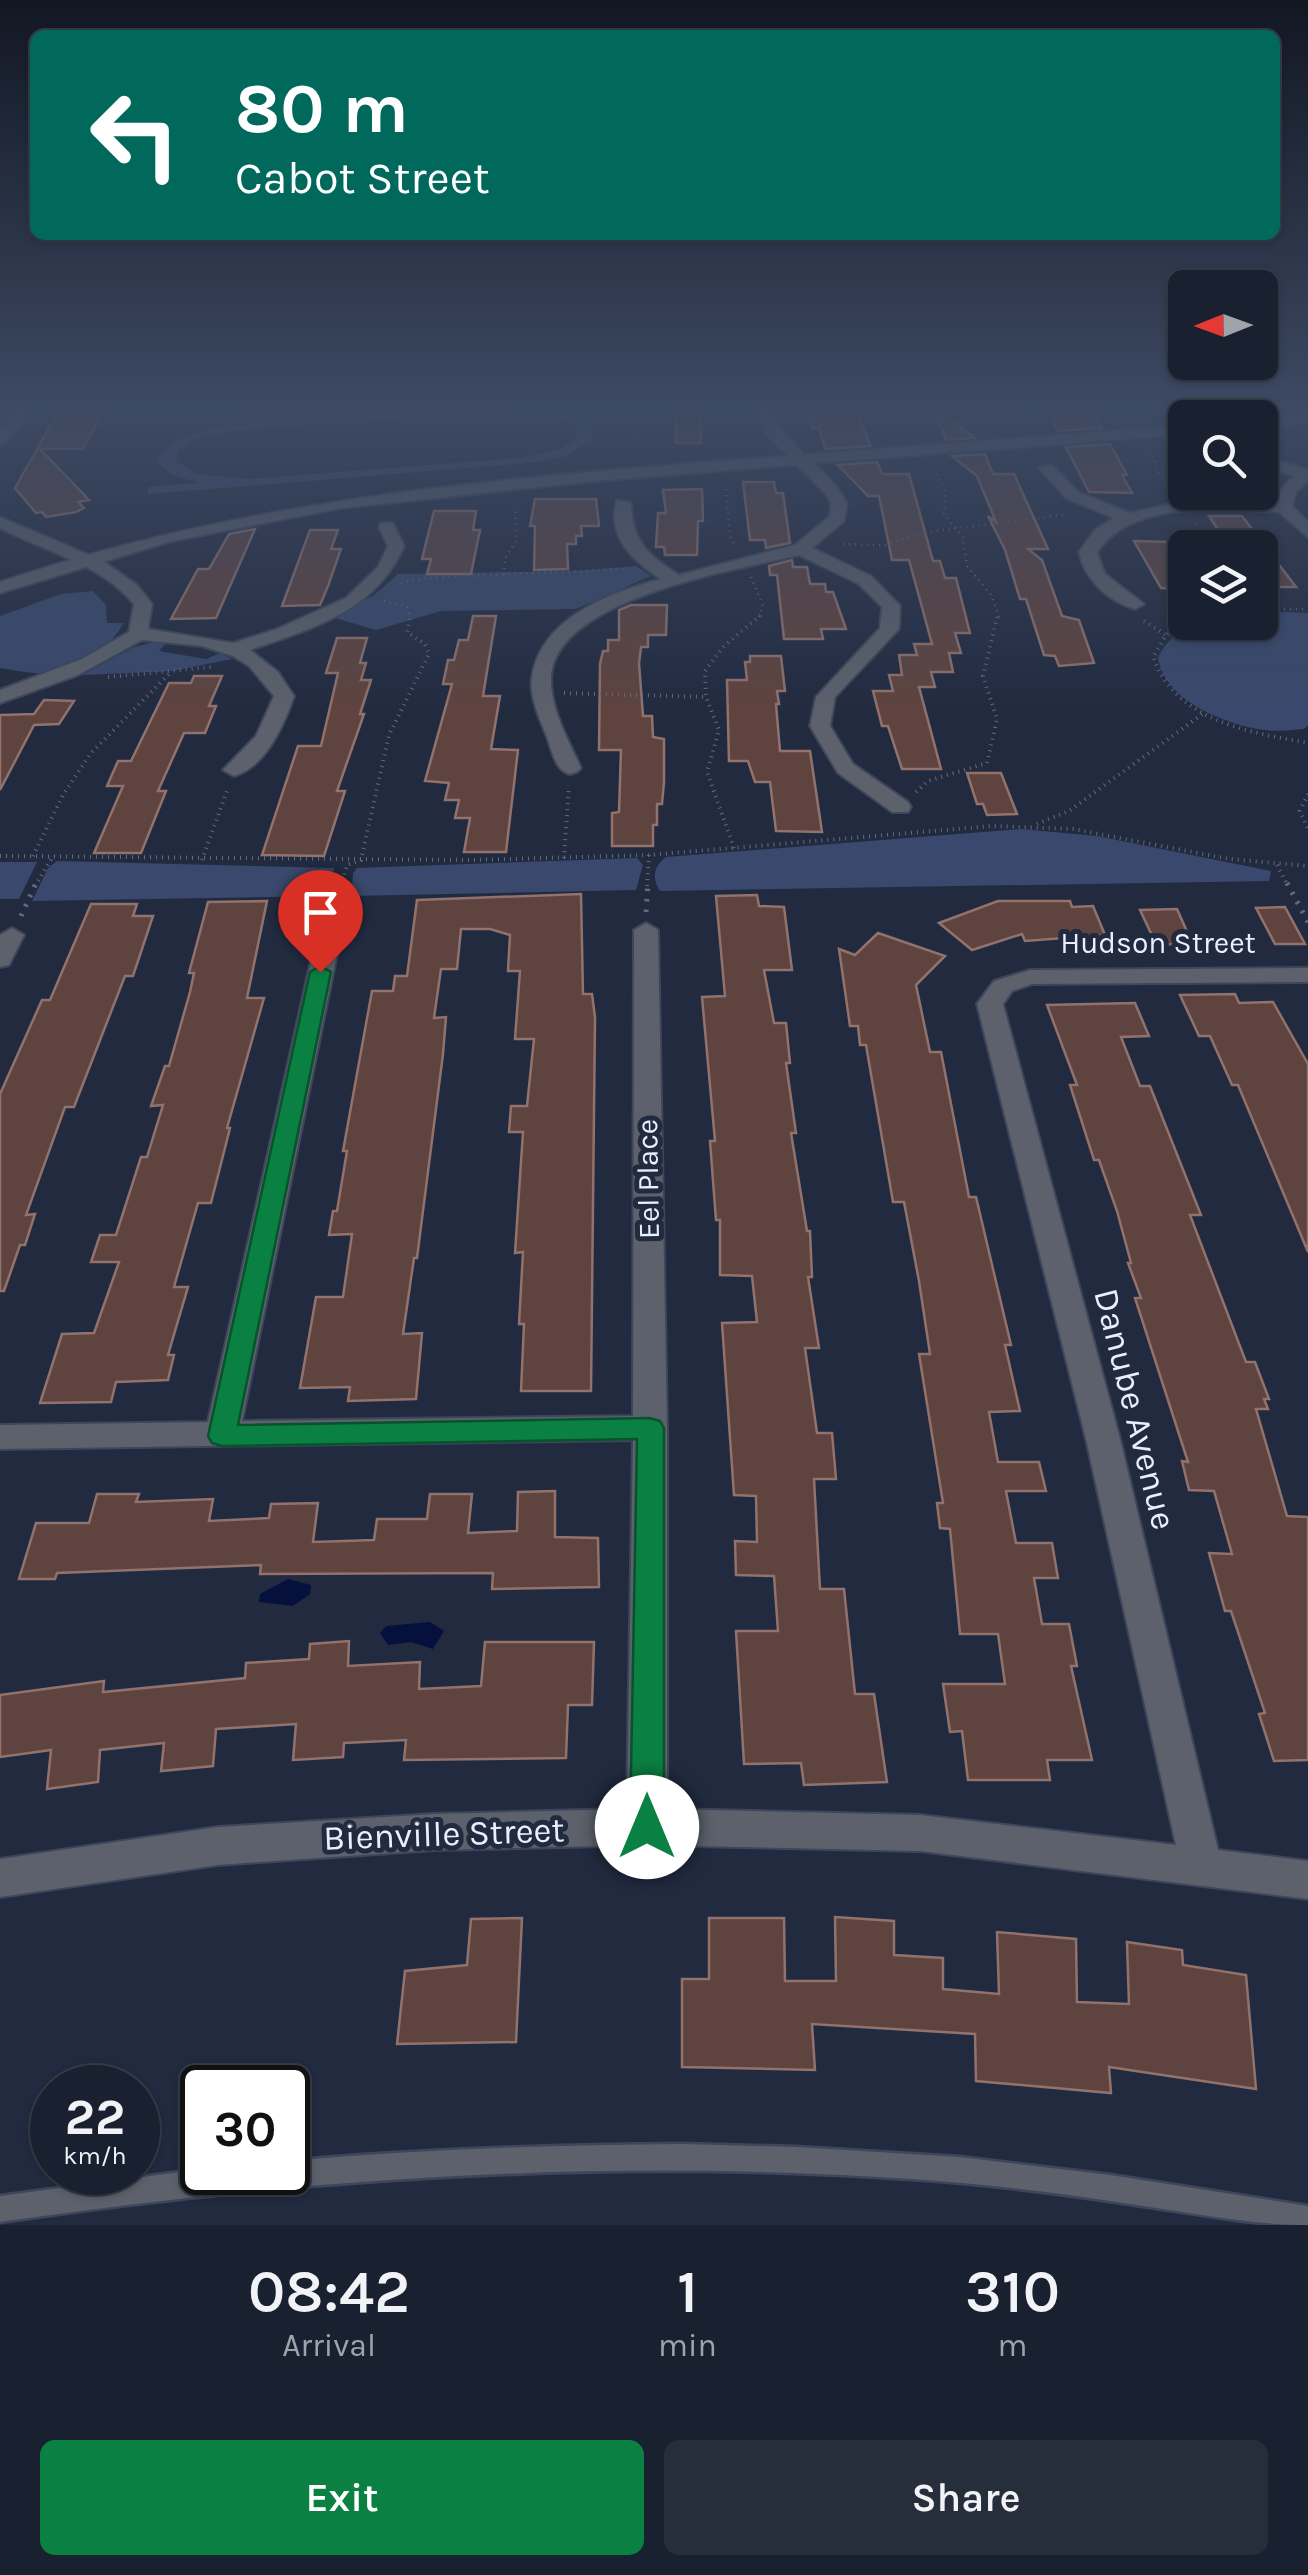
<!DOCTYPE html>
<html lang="en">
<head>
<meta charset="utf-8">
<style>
  :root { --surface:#19202f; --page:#262d3b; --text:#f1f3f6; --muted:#9fa3aa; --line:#373e4b; --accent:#0b8043 }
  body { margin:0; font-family:Karla,sans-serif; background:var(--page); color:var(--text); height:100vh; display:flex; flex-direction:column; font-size:38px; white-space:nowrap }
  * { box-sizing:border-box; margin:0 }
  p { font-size:32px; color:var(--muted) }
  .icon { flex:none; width:55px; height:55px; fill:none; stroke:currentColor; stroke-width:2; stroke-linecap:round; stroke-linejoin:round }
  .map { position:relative; height:2225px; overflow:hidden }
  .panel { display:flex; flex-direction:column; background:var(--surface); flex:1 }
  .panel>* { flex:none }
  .top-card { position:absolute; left:30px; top:30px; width:1250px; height:210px; border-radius:15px; box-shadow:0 2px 8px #0004,0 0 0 2px var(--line); background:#00695c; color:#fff; overflow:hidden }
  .needle { width:65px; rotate:269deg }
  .controls { position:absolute; left:1168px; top:270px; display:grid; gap:20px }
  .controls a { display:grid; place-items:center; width:110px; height:110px; border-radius:15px; background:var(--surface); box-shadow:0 2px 8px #0004,0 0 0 2px var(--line); font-size:50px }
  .speed { position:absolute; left:30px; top:2065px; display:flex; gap:20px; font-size:50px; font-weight:700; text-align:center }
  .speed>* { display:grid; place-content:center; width:130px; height:130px; border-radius:50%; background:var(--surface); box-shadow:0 2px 8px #0004,0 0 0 2px var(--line); line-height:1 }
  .speed small { font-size:25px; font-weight:400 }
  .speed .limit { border:5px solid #111; border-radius:15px; background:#fff; color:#111 }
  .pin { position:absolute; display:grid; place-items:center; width:85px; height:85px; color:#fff; margin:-102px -42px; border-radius:50% 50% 50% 0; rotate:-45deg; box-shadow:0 0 10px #0007 }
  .pin .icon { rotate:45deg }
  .me { position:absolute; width:110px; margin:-55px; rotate:0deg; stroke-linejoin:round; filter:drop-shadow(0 0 8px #0008) }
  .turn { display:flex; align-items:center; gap:35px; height:210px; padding:0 40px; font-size:45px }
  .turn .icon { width:130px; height:130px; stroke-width:2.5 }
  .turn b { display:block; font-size:70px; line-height:85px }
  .eta { display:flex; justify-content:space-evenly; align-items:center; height:170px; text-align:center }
  .eta b { font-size:60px; font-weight:600; line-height:70px }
  .primary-button { display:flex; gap:20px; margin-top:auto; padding:20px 40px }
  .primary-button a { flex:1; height:115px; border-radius:15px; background:var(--accent); color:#fff; font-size:40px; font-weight:600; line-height:115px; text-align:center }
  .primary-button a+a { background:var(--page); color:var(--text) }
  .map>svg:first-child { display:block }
</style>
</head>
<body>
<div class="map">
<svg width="1308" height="2225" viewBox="0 0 1308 2225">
  <rect width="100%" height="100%" fill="#212a3f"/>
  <!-- green -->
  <g fill="#39486c" fill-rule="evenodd">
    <path d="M520 405 564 411 593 426 592 440 566 456 530 463 148 494V487L199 483 170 474 158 463V457L172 442 214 428ZM512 410 550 414 578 428 577 439 562 448 520 458 249 479 196 474 176 461 178 450 192 440 232 430Z"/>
    <polygon points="636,566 651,576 576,609 441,611 376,630 332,617 374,595 398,574 574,571"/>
    <path d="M93 591 106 605 107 623H123C114 647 74 668 50 673 35 675 15 670 0 668V616L61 594Z"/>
    <path d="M1286 612 1308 613V725L1304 729C1291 730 1277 732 1264 730 1226 725 1163 700 1158 657 1181 615 1218 622 1260 622V614Z"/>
    <polygon points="150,643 166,643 159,651 206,659 220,653 232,659 172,671 82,675 134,647"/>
    <path d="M1021 829 1097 836 1271 871 1269 881 660 891C651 877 654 866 666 857Z"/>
    <polygon points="637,858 643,865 636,890 351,896 353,873 357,868"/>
    <polygon points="57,861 334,868 331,896 32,901 48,868"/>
    <polygon points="0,862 37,862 19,899 0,899"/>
  </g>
  <!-- water -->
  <g fill="#05103c">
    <polygon points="288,1579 311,1585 310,1594 293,1606 259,1602 260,1594"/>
    <polygon points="430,1622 444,1631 433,1649 411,1642 388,1645 380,1633 386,1626"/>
  </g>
  <!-- building -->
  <g fill="#5f433e" stroke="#91726d" stroke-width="2.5">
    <polygon points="675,405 700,405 701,443 676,443"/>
    <polygon points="806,405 855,407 871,446 825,449 819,428 812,428"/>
    <polygon points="932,405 975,438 946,440"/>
    <polygon points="1045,405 1089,409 1102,428 1058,431"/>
    <polygon points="107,406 83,449 40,449 89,500 78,502 84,508 76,512 46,517 42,512 36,513 15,488 61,407"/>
    <polygon points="1110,444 1127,475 1122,475 1132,493 1089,492 1066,447"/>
    <polygon points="985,454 993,474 1014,474 1048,549 1028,549 1042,560 1062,616 1079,620 1094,663 1059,666 1055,656 1044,655 1026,599 1020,599 1005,550 988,516 996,522 977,476 952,456"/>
    <polygon points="877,462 882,474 909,474 933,561 940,561 945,578 956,578 970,633 955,633 961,653 949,653 953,672 931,672 935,687 919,687 941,769 902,769 888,726 882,726 873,691 893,691 889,675 902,675 899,655 917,655 914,644 932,644 909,560 892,560 879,496 868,496 838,465"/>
    <polygon points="743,482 774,482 776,493 783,493 790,543 766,548 765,540 750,540"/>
    <polygon points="702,489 703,521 698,521 697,555 665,555 664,547 656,547 658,513 666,513 663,490"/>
    <polygon points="535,499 596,499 599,526 581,526 582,536 576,536 576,544 567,544 568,569 534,570 535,526 530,526"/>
    <polygon points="434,511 476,511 473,530 480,530 471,574 427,574 431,559 422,559"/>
    <polygon points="1209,516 1242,516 1296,587 1260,587 1260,548 1230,548"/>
    <polygon points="255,529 216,618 171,619 198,569 209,569 229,534"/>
    <polygon points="310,530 338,530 331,549 341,549 328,586 320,605 282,606"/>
    <polygon points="1134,541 1173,542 1185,564 1185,589 1161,588"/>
    <polygon points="792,560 793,567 807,567 810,584 825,584 826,592 833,592 846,629 821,629 823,639 784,639 777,575 770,575 769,566"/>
    <polygon points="631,605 667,605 666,635 648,635 648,647 641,647 639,663 643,716 652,716 653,737 664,739 664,782 662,804 657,804 657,825 653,825 653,846 612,846 612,813 619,812 621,750 599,750 600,664 603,651 608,651 608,640 619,640 619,610"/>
    <polygon points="473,616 496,616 483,696 500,696 491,749 518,750 506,852 464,852 470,818 455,818 459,800 445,800 449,783 425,781 452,684 443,684 448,660 454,660 459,640 468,640"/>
    <polygon points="337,638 367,638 360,663 366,663 361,680 371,680 360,714 364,714 337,791 345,791 324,856 262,855 298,746 321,746 338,673 326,673"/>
    <polygon points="750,656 781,656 785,691 777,691 779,704 776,704 780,751 810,751 822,832 776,831 770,782 755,782 748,761 729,761 727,680 747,680 745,662 750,662"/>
    <polygon points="194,676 222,676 209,706 216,706 205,733 184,733 158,791 166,791 141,853 94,853 123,786 107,786 118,761 131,761 169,683 191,683"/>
    <polygon points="44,700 74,701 59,724 34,725 0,790 0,715 34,714"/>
    <polygon points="967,773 1001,773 1017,814 987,815 983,804 977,804"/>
    <polygon points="581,894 583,994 592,994 595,1017 591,1391 521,1391 524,1324 519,1324 523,1252 515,1253 523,1132 509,1132 511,1106 527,1106 534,1039 515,1039 520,971 508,971 510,935 490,929 461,929 457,969 441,969 434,1018 446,1017 443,1054 417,1258 414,1258 403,1334 422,1333 416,1399 348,1401 350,1387 300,1388 316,1297 343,1297 352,1234 329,1235 333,1211 337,1211 347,1151 343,1151 372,991 393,991 395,976 407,976 417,900"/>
    <polygon points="757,895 759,906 784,907 792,970 764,970 774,1023 786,1023 790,1063 786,1063 796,1133 791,1133 807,1231 810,1231 812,1277 808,1277 819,1348 805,1348 817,1433 832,1433 836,1479 814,1479 820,1589 844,1589 855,1694 874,1694 887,1782 804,1785 801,1763 744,1764 736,1631 778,1631 774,1576 736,1575 735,1541 757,1542 756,1496 734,1495 722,1323 757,1322 752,1276 720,1275 720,1220 716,1220 710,1141 715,1141 702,997 725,996 716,896"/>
    <polygon points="267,901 247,998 264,998 227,1128 230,1128 211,1203 198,1203 174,1287 188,1287 168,1355 174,1355 168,1380 116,1382 111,1402 40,1403 62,1334 94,1333 119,1262 91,1262 100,1235 116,1235 141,1157 147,1157 163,1105 151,1106 165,1066 169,1066 190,992 194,973 189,973 208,902"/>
    <polygon points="998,901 1070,901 1072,907 1093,906 1105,935 1025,941 1022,934 972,950 939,923"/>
    <polygon points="91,904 137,904 133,916 153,916 133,976 125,976 74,1107 65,1107 26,1215 35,1214 25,1245 20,1245 4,1291 0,1291 0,1094 42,1000 50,1000"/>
    <polygon points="1285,907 1305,944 1275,944 1256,908"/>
    <polygon points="1177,909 1193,945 1156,944 1140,910"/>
    <polygon points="878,933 945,956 916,985 930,1052 941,1052 969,1197 976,1197 1011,1345 1005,1345 1020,1411 989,1412 998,1462 1039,1462 1046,1491 1006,1491 1016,1543 1052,1543 1058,1578 1034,1578 1042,1624 1069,1624 1077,1666 1071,1666 1092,1760 1047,1760 1050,1780 968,1780 962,1731 950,1732 943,1684 1005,1684 998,1634 960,1634 950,1529 940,1528 937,1503 943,1503 919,1354 930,1354 919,1281 904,1202 893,1202 866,1045 860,1045 858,1026 850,1026 839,949 855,955"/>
    <polygon points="1235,994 1239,1003 1273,1002 1308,1064 1308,1252 1238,1085 1232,1085 1210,1036 1199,1036 1180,995"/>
    <polygon points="1135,1003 1149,1036 1121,1037 1140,1086 1150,1086 1201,1215 1190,1215 1246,1362 1255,1362 1269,1399 1264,1399 1268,1409 1256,1409 1287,1516 1308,1517 1308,1760 1274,1761 1259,1714 1265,1713 1231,1611 1225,1611 1209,1553 1232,1554 1214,1491 1189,1490 1182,1461 1188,1462 1135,1298 1141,1298 1128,1263 1131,1263 1117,1211 1099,1160 1094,1160 1070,1085 1077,1085 1047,1005"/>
    <polygon points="555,1491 555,1537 598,1538 599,1587 492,1589 493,1573 260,1574 261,1565 57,1573 55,1579 19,1579 36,1523 89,1523 97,1494 139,1494 136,1502 213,1499 209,1521 269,1518 271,1504 318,1503 313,1542 374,1540 377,1519 427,1519 430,1494 472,1494 468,1533 517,1531 518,1492"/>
    <polygon points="349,1641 348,1666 420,1662 419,1689 481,1686 485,1642 594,1642 592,1705 568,1705 566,1758 404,1760 406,1740 344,1743 343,1757 293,1760 296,1724 216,1729 213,1766 161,1771 164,1743 100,1750 98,1782 47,1789 51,1750 0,1757 0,1695 104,1681 103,1692 245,1678 246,1663 309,1659 310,1644"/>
    <polygon points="835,1917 894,1921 894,1955 943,1958 943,1989 999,1994 997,1932 1076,1939 1077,2002 1129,2004 1127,1942 1182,1950 1183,1965 1246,1975 1256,2089 1109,2067 1111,2093 976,2081 975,2034 812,2024 815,2070 682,2067 682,1979 709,1979 709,1918 784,1918 785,1981 836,1981"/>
    <polygon points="522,1918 516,2042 397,2044 405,1971 467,1965 471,1919"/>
  </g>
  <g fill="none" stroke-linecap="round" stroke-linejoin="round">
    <defs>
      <path id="service" d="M683 2144 797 2147 960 2157 1110 2175 1308 2206V2225C1252 2225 1199 2214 1143 2206 1066 2194 989 2184 911 2179 606 2158 302 2178 0 2222V2196L202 2169V2172H288V2161C419 2149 551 2145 683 2144Z"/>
      <g id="minor">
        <polygon points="20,405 34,405 5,443 0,444 0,430"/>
        <path d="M756 405H770C787 453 824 462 847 503L844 521 812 548 871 576 900 606 899 629 835 697 830 726 853 764 908 802 911 807 908 812H892L838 773 810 726 816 697 880 628 882 607 859 584 799 555C738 570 551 598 551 680 551 711 569 741 581 768L577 772 570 774C555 771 552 750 547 737 540 720 529 696 532 677 541 617 612 592 661 579 633 561 606 536 617 500L631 503C632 541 647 555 679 575L795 545 830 516 831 503 826 494 767 435Z"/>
        <polygon points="984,405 998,405 1001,412 989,415"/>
        <path d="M1260 455 1308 470V480L1296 492 1292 506 1308 522V537L1279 512C1221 509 1134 499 1097 552L1105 574 1144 604 1135 609C1108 601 1085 580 1079 552L1095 530 1114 518 1066 498 1039 468 1052 465 1078 492 1130 513 1176 503 1277 502 1280 491 1294 476 1260 465Z"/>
        <path d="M0 517 103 561 137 585 152 604 148 629 233 643 277 629 346 598 378 567 388 546 379 527 381 523H393L404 546C375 612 313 628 250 650L278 672 294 696C284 725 266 767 234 776L223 770 256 736 274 696 249 666 233 656 202 646 142 640 78 675 0 703V690L82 659 129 632 134 604C100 563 46 552 0 528Z"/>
        <polygon points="646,923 658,930 667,1428 667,1809 920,1815 1176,1845 1086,1439 977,1004 994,981 1030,970 1308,968 1308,982 1032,984 1012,991 1003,1004 1120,1439 1218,1850 1308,1861 1308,1899 920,1851 647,1845 434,1850 218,1865 0,1897 0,1859 218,1827 434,1814 627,1809 633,1440 0,1449 0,1425 208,1422 317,934 329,927 341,934 242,1421 633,1416 634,930"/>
        <polygon points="12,928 24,935 9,965 0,967 0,935"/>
      </g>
      <g id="tertiary">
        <polygon points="1308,414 1308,422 1260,427 1260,419"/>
        <path d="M1185 426V434L605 480 342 508 172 541 0 593V582C235 503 463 482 708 462 867 450 1026 437 1185 426Z"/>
      </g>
    </defs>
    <!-- service casing -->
    <use href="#service" stroke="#3d465a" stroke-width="5"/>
    <!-- minor casing -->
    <use href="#minor" stroke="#3d465a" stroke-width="4"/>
    <!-- tertiary casing -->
    <use href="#tertiary" stroke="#3d465a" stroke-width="4"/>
    <!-- path-far2 -->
    <g stroke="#636b7d" stroke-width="2.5" stroke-dasharray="1 5" stroke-linecap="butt">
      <polyline points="616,405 639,415 638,442 667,448"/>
      <polyline points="1147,454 1155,458 1158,472 1170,488"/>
      <polyline points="936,474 946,491 944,514 963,537 967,566 991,595 999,617"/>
      <polyline points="726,489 730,536 736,548"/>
      <polyline points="1196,524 1210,548"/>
      <polyline points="843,544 885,545 926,532 1064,515"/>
      <polyline points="504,575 505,558 517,540 515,508"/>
      <polyline points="751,577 763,606 759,617"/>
      <polyline points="401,583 424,578 623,569"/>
      <polyline points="384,601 406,606 411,617"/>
      <polyline points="1260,609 1308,609"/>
    </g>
    <!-- path-far1 -->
    <g stroke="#636b7d" stroke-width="4" stroke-dasharray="1 5" stroke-linecap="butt">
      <polyline points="1144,621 1166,635"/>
      <path d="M1189 622 1166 635 1153 657C1176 721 1248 732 1308 743"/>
      <polyline points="108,677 211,667"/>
      <polyline points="564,693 706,697"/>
      <polyline points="916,792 928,781 987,763 997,719 983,676 998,614"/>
      <polyline points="1308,794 1300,811 1308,829"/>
      <polyline points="1037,824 1069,811 1204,713"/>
      <polyline points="734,848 707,772 719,730 706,697 705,671 724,646 762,614"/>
      <polyline points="0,856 472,860 649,855 992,826 1073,829 1229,859 1308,866"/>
      <polyline points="33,856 63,795 91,753 170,673"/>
      <polyline points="564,858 569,786"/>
      <polyline points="202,860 228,788"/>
      <polyline points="1277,865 1288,886"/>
      <polyline points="35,886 52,858"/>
      <polyline points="341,886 347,865 361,860 389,735 429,654 425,644 407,632 411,614"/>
      <polyline points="647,886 649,855"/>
    </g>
    <!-- path -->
    <g stroke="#636b7d" stroke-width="5" stroke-dasharray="2.5 8" stroke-linecap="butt">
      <polyline points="1287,883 1308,922"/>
      <polyline points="646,912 648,883"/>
      <polyline points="21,916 36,883"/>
      <polyline points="333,917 342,883"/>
    </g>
    <!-- service -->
    <use href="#service" fill="#5c616b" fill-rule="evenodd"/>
    <!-- minor -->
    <use href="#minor" fill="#5c616b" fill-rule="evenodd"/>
    <!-- tertiary -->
    <use href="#tertiary" fill="#5c616b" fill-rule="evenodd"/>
  </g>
  <!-- sky -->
  <linearGradient id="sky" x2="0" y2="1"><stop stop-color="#121723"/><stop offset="0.57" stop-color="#3d4a63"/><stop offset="1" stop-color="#3d4a63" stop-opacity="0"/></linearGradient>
  <rect width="1308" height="716" fill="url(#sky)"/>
  <!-- route -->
  <polygon fill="#0b8043" stroke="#07532c" stroke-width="2.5" points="320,966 331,972 238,1425 650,1418 660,1421 664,1428 664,1827 659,1838 647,1842 635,1838 630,1827 637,1439 222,1446 212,1443 208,1436 310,972"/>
  <g text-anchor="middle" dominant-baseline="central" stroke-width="10" stroke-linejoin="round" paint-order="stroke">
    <!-- street labels -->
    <g font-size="30" fill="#e9effd" stroke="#212a3f">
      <text x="1158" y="943">Hudson Street</text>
      <text transform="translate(648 1179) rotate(-91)">Eel Place</text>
    </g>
    <!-- near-street labels -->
    <g font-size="35" fill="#e9effd" stroke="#212a3f">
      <text transform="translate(1135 1409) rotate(76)">Danube Avenue</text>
      <text transform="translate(444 1834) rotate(-2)">Bienville Street</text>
    </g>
  </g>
</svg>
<div class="controls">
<a><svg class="needle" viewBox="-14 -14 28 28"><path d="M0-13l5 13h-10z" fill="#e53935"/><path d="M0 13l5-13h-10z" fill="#9fa3aa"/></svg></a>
<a><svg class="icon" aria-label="search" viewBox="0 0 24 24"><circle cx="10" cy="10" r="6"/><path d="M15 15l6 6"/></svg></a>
<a><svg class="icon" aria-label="layers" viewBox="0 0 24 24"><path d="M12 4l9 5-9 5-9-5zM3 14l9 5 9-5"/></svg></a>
</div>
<div class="speed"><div>22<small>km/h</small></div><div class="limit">30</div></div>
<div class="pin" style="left:320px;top:972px;background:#d93025"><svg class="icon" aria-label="arrive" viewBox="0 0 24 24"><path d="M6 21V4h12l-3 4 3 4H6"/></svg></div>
<svg class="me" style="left:647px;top:1827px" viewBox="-20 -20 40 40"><circle r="19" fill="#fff"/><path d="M0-13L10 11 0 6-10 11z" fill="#0b8043"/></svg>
<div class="top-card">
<div class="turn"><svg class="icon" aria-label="left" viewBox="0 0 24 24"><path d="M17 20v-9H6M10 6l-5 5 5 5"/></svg><div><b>80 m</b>Cabot Street</div></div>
</div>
</div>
<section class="panel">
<div class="eta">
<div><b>08:42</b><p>Arrival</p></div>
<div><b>1</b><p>min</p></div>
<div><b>310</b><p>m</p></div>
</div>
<div class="primary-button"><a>Exit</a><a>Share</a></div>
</section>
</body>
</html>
